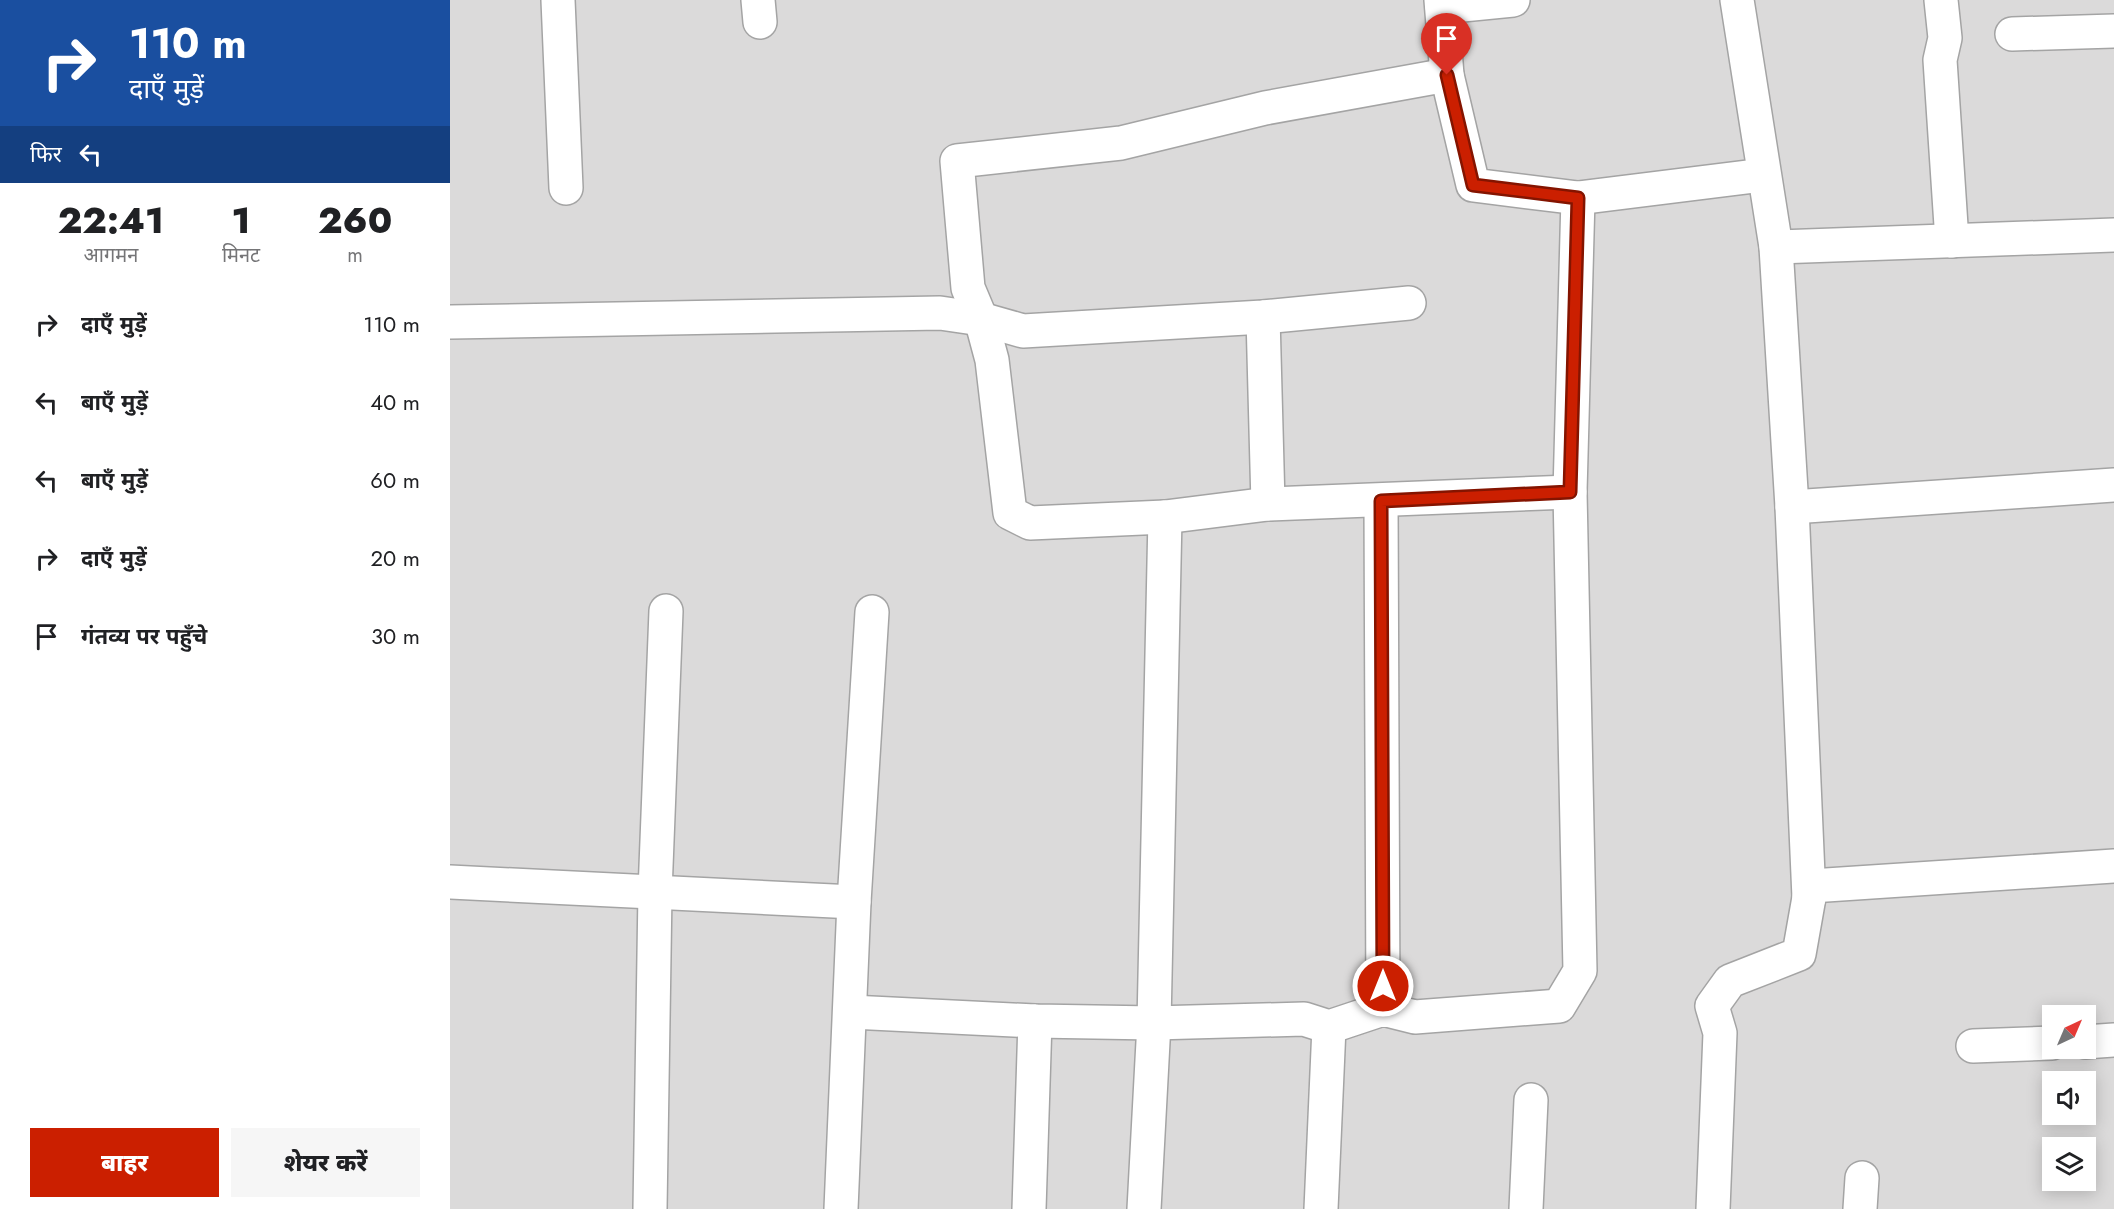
<!DOCTYPE html>
<html lang="hi">
<head>
<meta charset="utf-8">
<style>
  :root { --surface:#fff; --page:#f6f6f6; --text:#202124; --muted:#757577; --accent:#cb1f00 }
  body { margin:0; font-family:Jost,"Noto Sans Devanagari",sans-serif; background:var(--page); color:var(--text); height:100vh; display:flex; flex-direction:column; font-size:22px; white-space:nowrap }
  * { box-sizing:border-box; margin:0 }
  p { font-size:20px; color:var(--muted) }
  .icon { flex:none; width:33px; height:33px; fill:none; stroke:currentColor; stroke-width:2; stroke-linecap:round; stroke-linejoin:round }
  .map { position:relative; flex:1; overflow:hidden }
  .sheet { display:flex; flex-direction:column; background:var(--surface); width:450px }
  .sheet>* { flex:none }
  .banner { background:#1a4fa0; color:#fff; overflow:hidden }
  .needle { width:39px; rotate:44deg }
  .tools { position:absolute; left:1592px; top:1005px; display:grid; gap:12px }
  .tools a { display:grid; place-items:center; width:54px; height:54px; border-radius:0px; background:var(--surface); box-shadow:0 3px 15px #0003; font-size:30px }
  .pin { position:absolute; display:grid; place-items:center; width:51px; height:51px; color:#fff; margin:-62px -26px; border-radius:50% 50% 50% 0; rotate:-45deg; box-shadow:0 0 6px #0007 }
  .pin .icon { rotate:45deg }
  .me { position:absolute; width:66px; margin:-33px; rotate:0deg; stroke-linejoin:round; filter:drop-shadow(0 0 4px #0008) }
  .turn { display:flex; align-items:center; gap:21px; height:126px; padding:0 30px; font-size:27px }
  .turn .icon { width:78px; height:78px; stroke-width:2.5 }
  .turn b { display:block; font-size:42px; line-height:51px }
  .then { display:flex; align-items:center; height:57px; padding:0 30px; background:#0003; gap:12px; font-size:22px }
  .eta { display:flex; justify-content:space-evenly; align-items:center; height:102px; text-align:center }
  .eta b { font-size:36px; font-weight:800; line-height:42px }
  .cta { display:flex; gap:12px; margin-top:auto; padding:12px 30px }
  .cta a { flex:1; height:69px; border-radius:0px; background:var(--accent); color:#fff; font-size:24px; font-weight:800; line-height:69px; text-align:center }
  .cta a+a { background:var(--page); color:var(--text) }
  ul { padding:0; list-style:none }
  li { display:flex; align-items:center; gap:18px; height:78px; padding:0 30px }
  li div { flex:1 }
  li b { display:block; font-size:22px }
  li em { font-style:normal }
  main { display:flex; flex:1; min-height:0 }
  .map>svg:first-child { display:block }
</style>
</head>
<body>
<main>
<section class="sheet">
<div class="banner">
<div class="turn"><svg class="icon" aria-label="right" viewBox="0 0 24 24"><path d="M7 20v-9h11M14 6l5 5-5 5"/></svg><div><b>110 m</b>दाएँ मुड़ें</div></div>
<div class="then">फिर<svg class="icon" aria-label="left" viewBox="0 0 24 24"><path d="M17 20v-9H6M10 6l-5 5 5 5"/></svg></div>
</div>
<div class="eta">
<div><b>22:41</b><p>आगमन</p></div>
<div><b>1</b><p>मिनट</p></div>
<div><b>260</b><p>m</p></div>
</div>
<ul>
<li><svg class="icon" aria-label="right" viewBox="0 0 24 24"><path d="M7 20v-9h11M14 6l5 5-5 5"/></svg><div><b>दाएँ मुड़ें</b></div><em>110 m</em></li>
<li><svg class="icon" aria-label="left" viewBox="0 0 24 24"><path d="M17 20v-9H6M10 6l-5 5 5 5"/></svg><div><b>बाएँ मुड़ें</b></div><em>40 m</em></li>
<li><svg class="icon" aria-label="left" viewBox="0 0 24 24"><path d="M17 20v-9H6M10 6l-5 5 5 5"/></svg><div><b>बाएँ मुड़ें</b></div><em>60 m</em></li>
<li><svg class="icon" aria-label="right" viewBox="0 0 24 24"><path d="M7 20v-9h11M14 6l5 5-5 5"/></svg><div><b>दाएँ मुड़ें</b></div><em>20 m</em></li>
<li><svg class="icon" aria-label="arrive" viewBox="0 0 24 24"><path d="M6 21V4h12l-3 4 3 4H6"/></svg><div><b>गंतव्य पर पहुँचे</b></div><em>30 m</em></li>
</ul>
<div class="cta"><a>बाहर</a><a>शेयर करें</a></div>
</section>
<div class="map">
<svg width="1664" height="1209" viewBox="0 0 1664 1209">
  <rect width="100%" height="100%" fill="#efede3"/>
  <!-- residential -->
  <path fill="#dbdada" fill-rule="evenodd" d="M0 0H1664V1209H0ZM1602 1016H1635V1048H1602ZM1602 1082H1635V1114H1602ZM1602 1148H1635V1180H1602Z"/>
  <g fill="none" stroke-linecap="round" stroke-linejoin="round">
    <defs>
      <g id="minor">
        <polyline points="108,0 116,188"/>
        <polyline points="308,0 310,22"/>
        <polyline points="991,0 997,75 1023,185 1128,198 1313,175"/>
        <polyline points="1287,0 1326,247 1342,507 1359,898"/>
        <polyline points="1491,0 1495,38 1490,60 1502,241"/>
        <polyline points="992,7 1063,0"/>
        <polyline points="1562,34 1664,31"/>
        <polyline points="997,75 815,108 671,143 507,161 518,288 531,319 542,360 560,513 580,523 715,517 818,504 1120,492"/>
        <polyline points="1326,247 1664,235"/>
        <polyline points="813,317 818,504"/>
        <polyline points="0,322 490,313 531,319 573,331 813,317 959,303"/>
        <polyline points="931,501 933,1009"/>
        <polyline points="1342,507 1664,485"/>
        <polyline points="0,882 404,902"/>
        <polyline points="401,1012 585,1021 704,1023 854,1019 879,1027 933,1009 965,1017 1109,1006 1130,971 1120,492 1128,198"/>
        <polyline points="1635,1042 1664,1040"/>
        <polyline points="1523,1046 1602,1043"/>
        <polyline points="200,1209 205,892 216,611"/>
        <polyline points="391,1209 404,902 422,612"/>
        <polyline points="579,1209 585,1021"/>
        <polyline points="694,1209 704,1023 715,517"/>
        <polyline points="871,1209 879,1027"/>
        <polyline points="1076,1209 1081,1100"/>
        <polyline points="1263,1209 1270,1033 1262,1006 1280,981 1349,954 1361,886 1664,866"/>
        <polyline points="1410,1209 1412,1178"/>
      </g>
    </defs>
    <!-- minor casing -->
    <use href="#minor" stroke="#a4a4a4" stroke-width="36"/>
    <!-- minor -->
    <use href="#minor" stroke="#fff" stroke-width="33"/>
  </g>
  <g fill="none" stroke-linecap="round" stroke-linejoin="round">
    <defs>
      <polyline id="route" points="933,986 931,501 1120,492 1128,198 1023,185 997,75"/>
    </defs>
    <!-- route casing -->
    <use href="#route" stroke="#841400" stroke-width="15"/>
    <!-- route -->
    <use href="#route" stroke="#cb1f00" stroke-width="10"/>
  </g>
</svg>
<div class="tools">
<a><svg class="needle" viewBox="-14 -14 28 28"><path d="M0-13l5 13h-10z" fill="#e53935"/><path d="M0 13l5-13h-10z" fill="#757577"/></svg></a>
<a><svg class="icon" aria-label="sound" viewBox="0 0 24 24"><path d="M4 9h4l5-4v14l-5-4H4zM17 9q2 3 0 6"/></svg></a>
<a><svg class="icon" aria-label="layers" viewBox="0 0 24 24"><path d="M12 4l9 5-9 5-9-5zM3 14l9 5 9-5"/></svg></a>
</div>
<div class="pin" style="left:997px;top:75px;background:#d93025"><svg class="icon" aria-label="arrive" viewBox="0 0 24 24"><path d="M6 21V4h12l-3 4 3 4H6"/></svg></div>
<svg class="me" style="left:933px;top:986px" viewBox="-20 -20 40 40"><circle r="17" fill="#cb1f00" stroke="#fff" stroke-width="3"/><path d="M0-11L8 9 0 5-8 9z" fill="#fff"/></svg>
</div>
</main>
</body>
</html>
